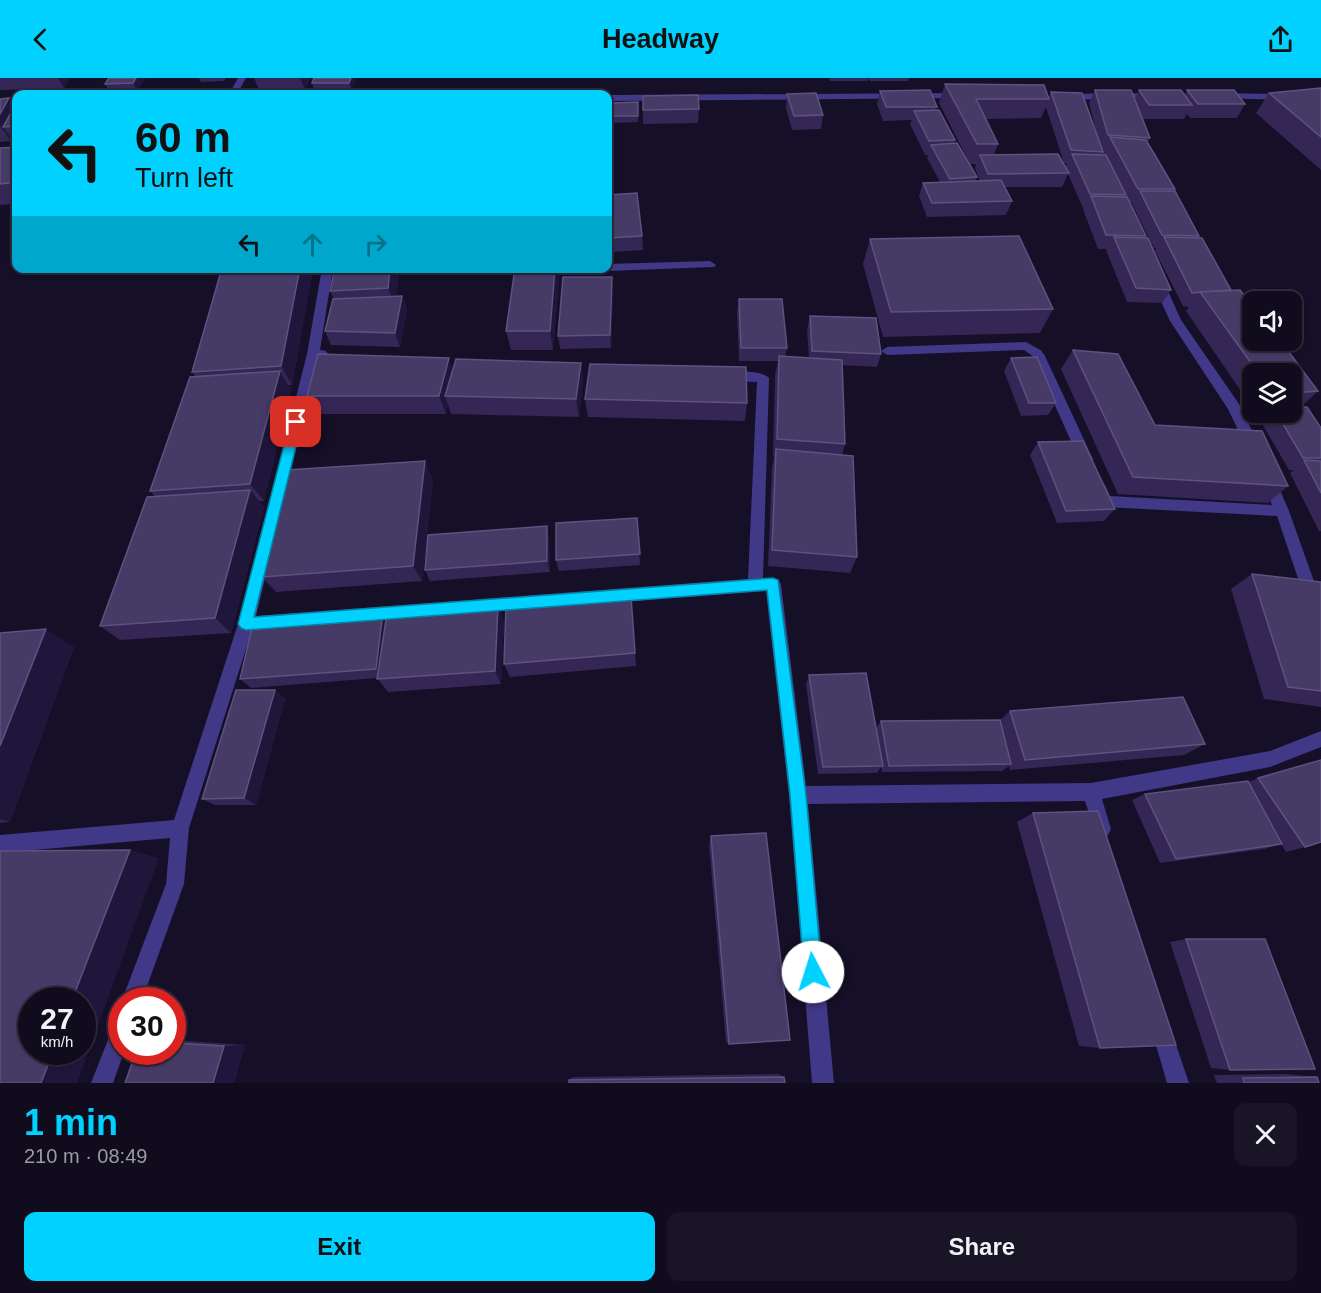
<!DOCTYPE html>
<html lang="en">
<head>
<meta charset="utf-8">
<style>
  :root { --surface:#100b1d; --page:#191426; --text:#f1f3f6; --muted:#9c9ba4; --line:#302b3b; --accent:#00d1ff }
  body { margin:0; font-family:Arial,sans-serif; background:var(--page); color:var(--text); height:100vh; display:flex; flex-direction:column; font-size:22px; white-space:nowrap }
  * { box-sizing:border-box; margin:0 }
  p { font-size:20px; color:var(--muted) }
  .icon { flex:none; width:33px; height:33px; fill:none; stroke:currentColor; stroke-width:2; stroke-linecap:round; stroke-linejoin:round }
  .map { position:relative; height:1005px; overflow:hidden }
  .details { display:flex; flex-direction:column; background:var(--surface); flex:1 }
  .details>* { flex:none }
  .guide { position:absolute; left:12px; top:12px; width:600px; height:183px; border-radius:12px; box-shadow:0 2px 4px #0004,0 0 0 2px var(--line); background:#00d1ff; color:#111; overflow:hidden }
  .fabs { position:absolute; left:1242px; top:213px; display:grid; gap:12px }
  .fabs a { display:grid; place-items:center; width:60px; height:60px; border-radius:12px; background:var(--surface); box-shadow:0 2px 4px #0004,0 0 0 2px var(--line); font-size:30px }
  .speed { position:absolute; left:18px; top:909px; display:flex; gap:12px; font-size:30px; font-weight:700; text-align:center }
  .speed>* { display:grid; place-content:center; width:78px; height:78px; border-radius:50%; background:var(--surface); box-shadow:0 2px 4px #0004,0 0 0 2px var(--line); line-height:1 }
  .speed small { font-size:15px; font-weight:400 }
  .speed .limit { border:9px solid #d22; background:#fff; color:#111 }
  .pin { position:absolute; display:grid; place-items:center; width:51px; height:51px; color:#fff; margin:-26px; border-radius:12px; box-shadow:0 3px 9px #0006 }
  .me { position:absolute; width:66px; margin:-33px; rotate:355deg; stroke-linejoin:round; filter:drop-shadow(0 0 4px #0008) }
  .turn { display:flex; align-items:center; gap:21px; height:126px; padding:0 24px; font-size:27px }
  .turn .icon { width:78px; height:78px; stroke-width:2.5 }
  .turn b { display:block; font-size:42px; line-height:51px }
  .lanes { display:flex; align-items:center; height:57px; padding:0 24px; background:#0003; justify-content:center; gap:30px; direction:ltr }
  .lanes .off { opacity:.35 }
  .round { display:grid; place-items:center; flex:none; width:63px; height:63px; border-radius:12px; background:var(--page) }
  .headline { display:flex; align-items:center; justify-content:space-between; height:102px; padding:0 24px }
  h1 { font-size:36px; font-weight:700; line-height:45px; color:var(--accent) }
  .primary-button { display:flex; gap:12px; margin-top:auto; padding:12px 24px }
  .primary-button a { flex:1; height:69px; border-radius:12px; background:var(--accent); color:#111; font-size:24px; font-weight:700; line-height:69px; text-align:center }
  .primary-button a+a { background:var(--page); color:var(--text) }
  header { display:flex; justify-content:space-between; align-items:center; height:78px; padding:0 24px; background:var(--accent); color:#111; font-size:27px; font-weight:700 }
  .map>svg:first-child { display:block }
</style>
</head>
<body>
<header><svg class="icon" aria-label="back" viewBox="0 0 24 24"><path d="M15 5l-7 7 7 7"/></svg>Headway<svg class="icon" aria-label="share" viewBox="0 0 24 24"><path d="M12 15V3M7 8l5-5 5 5M5 13v7h14v-7"/></svg></header>
<div class="map">
<svg width="1321" height="1005" viewBox="0 0 1321 1005">
  <rect width="100%" height="100%" fill="#150f27"/>
  <g fill="none" stroke-linecap="round" stroke-linejoin="round">
    <!-- lane -->
    <polygon fill="#413887" fill-rule="evenodd" points="1026,264 1042,273 1042,279 1034,279 1024,272 887,277 881,273 887,269"/>
    <!-- street -->
    <g fill="#413887" fill-rule="evenodd">
      <polygon points="238,0 246,0 237,16 229,16"/>
      <polygon points="961,15 964,16 964,20 608,23 608,17"/>
      <polygon points="1156,15 1159,16 1159,20 1063,22 1059,19 1063,16"/>
      <polygon points="1219,15 1321,17 1321,23 1216,20 1216,16"/>
      <polygon points="710,183 716,187 714,189 581,194 576,190 608,190 608,186"/>
      <path d="M322 190H333L320 272 326 273 328 276 326 279 318 280 256 538 748 501 757 304 728 303 722 299C729 291 762 292 769 300L763 500 778 501 781 506 806 708 1091 705 1270 673 1321 653V669L1270 689 1102 721 1111 751 1108 757 1102 760 1096 757 1085 723 808 726 834 1005H812L789 717 766 513 252 552 189 750 184 806 142 922H122L166 806 170 760 0 775V757L174 742 238 546 307 276Z"/>
      <polygon points="1157,198 1163,202 1181,242 1239,326 1261,371 1259,375 1249,375 1228,331 1170,243 1151,202"/>
      <polygon points="1038,272 1044,276 1093,381 1091,385 1086,386 1079,381 1032,276"/>
      <polygon points="1268,395 1273,396 1289,433 1321,523 1321,552 1316,550 1313,545 1277,438 1105,429 1100,427 1093,411 1100,406 1105,407 1110,418 1272,427 1261,400"/>
      <polygon points="1161,940 1168,943 1189,1005 1167,1005 1151,950 1154,943"/>
      <polygon points="122,941 122,974 124,974 113,1005 91,1005 115,944"/>
    </g>
  </g>
  <!-- wall -->
  <g fill="#342755" fill-rule="evenodd">
    <polygon points="0,0 70,0 64,10 0,12"/>
    <polygon points="145,0 137,12 109,12 105,6"/>
    <polygon points="199,0 226,0 224,3 201,4"/>
    <polygon points="254,0 310,0 305,12 314,12 312,5 314,0 356,0 351,11 341,12 342,16 141,16 259,12 260,16 262,12 259,12"/>
    <polygon points="829,0 869,0 868,3 830,3"/>
    <polygon points="869,0 909,0 908,3 870,3"/>
    <path d="M945 6 1049 19 1051 14 1098 60 1089 25 1095 12 1135 21 1139 12 1185 17 1187 12 1245 26 1237 40H1190L1187 36 1184 41H1142L1150 60 1147 65 1175 111 1174 113 1199 158 1198 160 1231 212 1318 313 1301 329 1321 350V453H1319L1290 395 1294 392H1289L1260 342 1267 334H1292V296H1252V329L1186 233 1189 229 1183 228 1155 173 1156 170H1154L1132 126 1133 125H1130L1146 158 1145 160 1171 212 1162 225 1127 224 1106 172 1107 171H1098L1083 131 1084 130H1083L1068 96 1062 109H1005L1012 123 1006 137 927 139 919 118 923 105 940 104 927 80 928 77H925L910 46 912 42 883 43 877 26 880 13 937 29 935 32 955 62 954 65 977 99 975 103H980L975 90 976 86H970L939 25ZM1046 29 1064 85 1067 86 1065 90 994 77 998 66 985 41 1041 40Z"/>
    <polygon points="1321,10 1321,92 1256,35 1269,15"/>
    <polygon points="787,16 823,37 821,51 792,52 786,30"/>
    <polygon points="643,18 699,31 698,45 643,46"/>
    <polygon points="0,21 15,29 16,26 16,62 13,62 12,61 11,63 0,64"/>
    <polygon points="638,24 638,44 611,45 611,38"/>
    <polygon points="16,69 16,126 0,127 0,70"/>
    <polygon points="608,117 642,158 643,172 608,174"/>
    <polygon points="870,161 1053,231 1040,255 883,259 863,186"/>
    <polygon points="313,190 292,307 288,307 291,312 264,423 259,423 264,429 231,555 120,562 100,548 155,418 150,413 195,298 192,294"/>
    <polygon points="400,190 396,218 402,218 407,231 400,269 331,267 325,253 334,221 330,213"/>
    <polygon points="560,190 553,272 511,272 506,253"/>
    <polygon points="612,199 613,213 611,270 560,271 558,258"/>
    <polygon points="739,221 787,270 785,279 809,280 807,252 810,238 881,276 877,289 842,287 845,366 842,377 857,479 850,495 768,488 772,389 774,379 773,379 775,297 778,283 739,283 737,234"/>
    <polygon points="1073,272 1155,347 1288,408 1268,425 1118,416 1061,291"/>
    <polygon points="1011,280 1056,325 1048,337 1021,338 1004,293"/>
    <polygon points="581,285 583,304 579,339 451,336 448,327 446,336 317,336 307,318 453,291"/>
    <polygon points="585,321 747,325 745,343 588,339"/>
    <polygon points="1038,364 1115,431 1104,443 1057,445 1030,377"/>
    <polygon points="433,401 422,503 276,514 262,499"/>
    <polygon points="637,440 640,487 559,493 556,482"/>
    <polygon points="549,459 550,494 430,503 425,492"/>
    <polygon points="1252,496 1321,505 1321,629 1264,621 1231,511"/>
    <polygon points="631,518 636,588 510,599 504,586"/>
    <polygon points="382,541 385,545 504,543 501,606 388,614 377,600 251,610 240,601"/>
    <polygon points="0,555 74,569 10,744 0,745"/>
    <polygon points="809,597 876,650 881,643 1000,642 1010,633 1205,666 1184,677 1010,692 1009,688 1002,693 882,694 881,689 877,695 818,696 806,606"/>
    <polygon points="275,612 285,621 256,727 215,727 202,721"/>
    <polygon points="1258,700 1305,769 1286,774 1281,766 1264,771 1160,785 1132,722 1145,716 1249,704"/>
    <polygon points="1033,735 1100,970 1079,968 1017,744"/>
    <polygon points="711,758 729,966 726,964 709,766"/>
    <polygon points="1186,861 1230,992 1211,990 1170,864"/>
    <polygon points="172,962 245,967 234,1005 172,974"/>
    <polygon points="778,996 784,999 569,1002 573,999"/>
    <polygon points="1285,996 1317,999 1319,1005 1217,1005 1214,997"/>
  </g>
  <!-- shaded-wall -->
  <g fill="#20163b">
    <polygon points="58,0 70,0 64,10"/>
    <polygon points="136,0 145,0 137,12 133,5"/>
    <polygon points="300,0 310,0 305,12"/>
    <polygon points="351,0 356,0 351,11 349,5"/>
    <polygon points="9,20 16,31 3,49 12,61 11,63 0,48 0,36"/>
    <polygon points="300,190 313,190 292,307 281,288"/>
    <polygon points="390,190 400,190 395,229 388,210"/>
    <polygon points="555,190 560,190 553,272 550,253"/>
    <polygon points="612,199 613,213 611,270 610,257"/>
    <polygon points="402,218 407,231 400,269 395,255"/>
    <polygon points="449,280 456,299 445,318 448,327 446,336 439,318"/>
    <polygon points="581,285 583,304 579,339 576,321"/>
    <polygon points="280,293 291,312 264,423 250,406"/>
    <polygon points="425,383 433,401 422,503 413,488"/>
    <polygon points="250,412 264,429 231,555 215,540"/>
    <polygon points="547,448 549,459 550,494 547,483"/>
    <polygon points="498,528 504,543 501,606 495,593"/>
    <polygon points="382,541 389,550 383,600 376,591"/>
    <polygon points="46,551 74,569 10,744 0,741 0,668"/>
    <polygon points="275,612 285,621 256,727 244,720"/>
    <polygon points="130,772 159,780 77,1005 41,1005 53,974 82,974 82,922 72,922"/>
    <polygon points="245,967 234,1005 213,1005 224,968"/>
  </g>
  <!-- building -->
  <g fill="#463a67" stroke="#5e527f" stroke-width="1.5">
    <polygon points="109,0 136,0 133,5 105,6"/>
    <polygon points="314,0 351,0 349,5 312,5"/>
    <polygon points="945,6 1044,7 1049,21 976,21 998,66 977,66"/>
    <polygon points="1321,10 1321,59 1269,15"/>
    <polygon points="341,11 339,16 260,16 262,12"/>
    <polygon points="259,12 257,16 141,16 143,14"/>
    <polygon points="930,12 937,29 886,29 880,13"/>
    <polygon points="1095,12 1131,12 1150,60 1108,57"/>
    <polygon points="1139,12 1181,12 1192,27 1149,27"/>
    <polygon points="1187,12 1234,12 1245,26 1198,26"/>
    <polygon points="1051,14 1082,15 1103,74 1071,72"/>
    <polygon points="816,15 823,37 794,38 787,16"/>
    <polygon points="698,17 699,31 643,32 643,18"/>
    <polygon points="9,20 0,36 0,21"/>
    <polygon points="638,24 638,38 611,38 611,25"/>
    <polygon points="16,26 16,48 3,49"/>
    <polygon points="939,32 955,62 929,63 914,33"/>
    <polygon points="1110,59 1146,62 1175,111 1138,111"/>
    <polygon points="957,65 977,99 950,101 931,67"/>
    <polygon points="16,69 16,104 0,106 0,70"/>
    <polygon points="1058,76 1069,95 988,96 980,77"/>
    <polygon points="1072,76 1106,77 1126,117 1090,116"/>
    <polygon points="1001,102 1012,123 932,125 923,105"/>
    <polygon points="1140,113 1175,113 1199,158 1162,157"/>
    <polygon points="637,115 642,158 608,160 608,117"/>
    <polygon points="1091,118 1127,119 1146,158 1106,157"/>
    <polygon points="1019,158 1053,231 891,234 870,161"/>
    <polygon points="1114,159 1148,160 1171,212 1136,210"/>
    <polygon points="1164,159 1202,160 1231,212 1192,215"/>
    <polygon points="222,190 300,190 281,288 192,294"/>
    <polygon points="335,190 390,190 388,210 330,213"/>
    <polygon points="515,190 555,190 550,253 506,253"/>
    <polygon points="563,199 612,199 610,257 558,258"/>
    <polygon points="1240,212 1252,227 1252,262 1280,262 1318,313 1292,315 1292,296 1259,296 1200,214"/>
    <polygon points="402,218 395,255 325,253 333,221"/>
    <polygon points="739,221 782,221 787,270 741,270"/>
    <polygon points="810,238 876,240 881,276 812,273"/>
    <polygon points="1073,272 1118,276 1155,347 1262,353 1288,408 1133,399"/>
    <polygon points="318,276 449,280 439,318 307,318"/>
    <polygon points="779,278 842,282 845,366 777,361"/>
    <polygon points="1037,279 1056,325 1029,325 1011,280"/>
    <polygon points="456,281 581,285 576,321 445,318"/>
    <polygon points="590,286 746,289 747,325 585,321"/>
    <polygon points="280,293 250,406 150,413 190,299"/>
    <polygon points="1292,329 1307,329 1321,350 1321,380 1303,380 1276,334 1292,334"/>
    <polygon points="1083,363 1115,431 1066,433 1038,364"/>
    <polygon points="776,371 853,378 857,479 772,472"/>
    <polygon points="1304,382 1321,383 1321,415"/>
    <polygon points="425,383 413,488 262,499 287,392"/>
    <polygon points="250,412 215,540 100,548 147,419"/>
    <polygon points="637,440 640,476 556,482 556,445"/>
    <polygon points="547,448 547,483 425,492 428,457"/>
    <polygon points="1252,496 1321,504 1321,613 1288,609"/>
    <polygon points="631,518 635,575 504,586 506,528"/>
    <polygon points="498,528 495,593 377,601 387,535"/>
    <polygon points="382,541 376,591 240,601 252,550"/>
    <polygon points="46,551 0,668 0,555"/>
    <polygon points="866,595 883,688 823,689 809,597"/>
    <polygon points="236,612 275,612 244,720 202,721"/>
    <polygon points="1183,619 1205,666 1025,682 1010,633"/>
    <polygon points="1000,642 1011,686 889,688 881,643"/>
    <polygon points="1321,682 1321,764 1305,769 1258,700"/>
    <polygon points="1248,703 1282,766 1176,781 1145,716"/>
    <polygon points="1098,733 1176,967 1100,970 1033,735"/>
    <polygon points="766,755 790,962 729,966 711,758"/>
    <polygon points="130,772 72,922 32,922 32,974 53,974 41,1005 0,1005 0,773"/>
    <polygon points="1186,861 1265,861 1315,991 1230,992"/>
    <polygon points="172,965 224,968 213,1005 125,1005 136,974 172,974"/>
    <polygon points="784,999 785,1005 569,1005 569,1002"/>
    <polygon points="1317,999 1319,1005 1244,1005 1243,1000"/>
  </g>
  <!-- route -->
  <polygon fill="#00d1ff" stroke="#0088a6" stroke-width="1.5" points="296,339 302,344 254,539 773,500 778,502 806,717 822,894 820,901 813,903 807,901 804,894 790,717 767,512 246,552 241,550 238,546 290,344"/>
</svg>
<div class="fabs">
<a><svg class="icon" aria-label="sound" viewBox="0 0 24 24"><path d="M4 9h4l5-4v14l-5-4H4zM17 9q2 3 0 6"/></svg></a>
<a><svg class="icon" aria-label="layers" viewBox="0 0 24 24"><path d="M12 4l9 5-9 5-9-5zM3 14l9 5 9-5"/></svg></a>
</div>
<div class="speed"><div>27<small>km/h</small></div><div class="limit">30</div></div>
<div class="pin" style="left:296px;top:344px;background:#d93025"><svg class="icon" aria-label="arrive" viewBox="0 0 24 24"><path d="M6 21V4h12l-3 4 3 4H6"/></svg></div>
<svg class="me" style="left:813px;top:894px" viewBox="-20 -20 40 40"><circle r="19" fill="#fff"/><path d="M0-13L10 11 0 6-10 11z" fill="#00d1ff"/></svg>
<div class="guide">
<div class="turn"><svg class="icon" aria-label="left" viewBox="0 0 24 24"><path d="M17 20v-9H6M10 6l-5 5 5 5"/></svg><div><b>60 m</b>Turn left</div></div>
<div class="lanes"><svg class="icon" aria-label="left" viewBox="0 0 24 24"><path d="M17 20v-9H6M10 6l-5 5 5 5"/></svg><svg class="icon off" aria-label="ahead" viewBox="0 0 24 24"><path d="M12 20V5M6 11l6-6 6 6"/></svg><svg class="icon off" aria-label="right" viewBox="0 0 24 24"><path d="M7 20v-9h11M14 6l5 5-5 5"/></svg></div>
</div>
</div>
<section class="details">
<div class="headline"><div><h1>1 min</h1><p>210 m · 08:49</p></div><a class="round"><svg class="icon" aria-label="close" viewBox="0 0 24 24"><path d="M6 6l12 12M18 6L6 18"/></svg></a></div>
<div class="primary-button"><a>Exit</a><a>Share</a></div>
</section>
</body>
</html>
